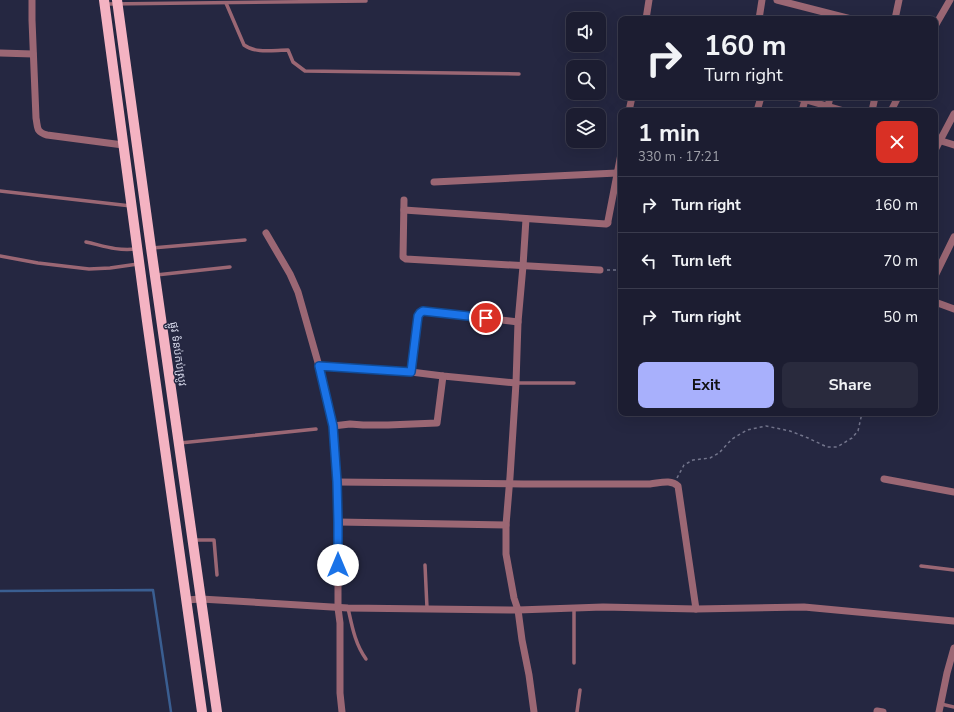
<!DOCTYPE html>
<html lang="en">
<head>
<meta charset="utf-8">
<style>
  :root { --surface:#1c1d31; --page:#292a3d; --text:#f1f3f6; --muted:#a0a2ab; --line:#3a3b4d; --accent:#a8b0fc }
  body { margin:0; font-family:"Nunito Sans","Noto Sans Khmer",sans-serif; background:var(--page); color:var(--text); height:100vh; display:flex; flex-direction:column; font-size:15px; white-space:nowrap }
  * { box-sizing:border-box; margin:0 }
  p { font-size:13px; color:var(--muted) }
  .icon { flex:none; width:22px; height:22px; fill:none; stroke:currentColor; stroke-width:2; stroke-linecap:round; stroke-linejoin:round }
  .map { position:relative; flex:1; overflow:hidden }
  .panel { position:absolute; left:618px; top:108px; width:320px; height:308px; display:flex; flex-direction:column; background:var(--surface); border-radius:8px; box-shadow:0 4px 16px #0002,0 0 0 1px var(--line) }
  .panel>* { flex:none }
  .hud { position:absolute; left:618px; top:16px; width:320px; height:84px; border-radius:8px; box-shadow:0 4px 16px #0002,0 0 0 1px var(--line); background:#1c1d31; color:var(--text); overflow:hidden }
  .controls { position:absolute; left:566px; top:12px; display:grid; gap:8px }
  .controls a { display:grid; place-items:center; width:40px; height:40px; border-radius:8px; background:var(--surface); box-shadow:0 4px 16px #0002,0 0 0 1px var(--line); font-size:20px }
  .pin { position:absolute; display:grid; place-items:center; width:34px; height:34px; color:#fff; margin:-17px; border:2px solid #fff; border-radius:50%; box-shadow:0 1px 4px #0007 }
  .me { position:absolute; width:44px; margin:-22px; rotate:0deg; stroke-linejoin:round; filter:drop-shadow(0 0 3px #0008) }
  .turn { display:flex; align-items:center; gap:14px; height:84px; padding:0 20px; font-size:18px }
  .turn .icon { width:52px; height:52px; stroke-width:2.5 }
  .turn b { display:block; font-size:28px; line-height:34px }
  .round { display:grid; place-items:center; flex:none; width:42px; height:42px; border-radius:8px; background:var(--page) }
  .head { display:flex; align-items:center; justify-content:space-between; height:68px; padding:0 20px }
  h1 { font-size:24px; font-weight:700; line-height:30px }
  .action { display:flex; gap:8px; margin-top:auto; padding:8px 20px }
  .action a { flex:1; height:46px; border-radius:8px; background:var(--accent); color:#111; font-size:16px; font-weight:700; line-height:46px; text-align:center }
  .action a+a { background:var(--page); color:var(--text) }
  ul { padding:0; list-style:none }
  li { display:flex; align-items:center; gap:12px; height:56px; padding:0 20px; border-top:1px solid var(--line) }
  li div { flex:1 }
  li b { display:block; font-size:15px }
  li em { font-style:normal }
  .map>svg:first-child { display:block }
</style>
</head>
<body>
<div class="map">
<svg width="954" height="712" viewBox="0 0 954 712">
  <rect width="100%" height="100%" fill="#252741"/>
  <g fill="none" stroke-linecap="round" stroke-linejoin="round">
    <!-- stream -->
    <polyline stroke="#3a5e91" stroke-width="2.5" points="0,591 153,590 171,712"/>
    <!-- path -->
    <g stroke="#73758c" stroke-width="1.5" stroke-dasharray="3 3" stroke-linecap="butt">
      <polyline points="607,270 621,270"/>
      <polyline points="677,478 684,465 693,460 710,458 719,453 732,439 747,430 766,426 790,431 808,438 827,447 837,447 852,438 858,431 862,413"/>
    </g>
    <!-- service -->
    <g stroke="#9b6774" stroke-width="3.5">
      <path d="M226 3 244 45C256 54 274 50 288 50L293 62 305 71 519 74"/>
      <polyline points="107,4 366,1"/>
      <polyline points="0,191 131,206"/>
      <path d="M86 242C104 246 116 251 136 249"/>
      <polyline points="152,248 245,240"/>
      <polyline points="0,256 38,263 89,269 110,268 138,264"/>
      <polyline points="156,275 230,267"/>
      <polyline points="516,383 574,383"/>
      <polyline points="180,443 316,429"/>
      <polyline points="193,540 214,540 217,575"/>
      <polyline points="425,565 427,608"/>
      <polyline points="921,566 954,570"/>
      <path d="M348 608C352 626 355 644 366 659"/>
      <polyline points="574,608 574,663"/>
      <polyline points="941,704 954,707"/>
      <polyline points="577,712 580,690"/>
    </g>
    <!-- minor -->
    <g stroke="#9b6774" stroke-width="7">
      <path d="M32 0V20L36 118C38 128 36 132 47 135L123 145"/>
      <polyline points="777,0 851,19"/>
      <polyline points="646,19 649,0"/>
      <polyline points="759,19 762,0"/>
      <polyline points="895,19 899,0"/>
      <polyline points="935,26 950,0"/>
      <polyline points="0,53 33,54"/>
      <polyline points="796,97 844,111"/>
      <polyline points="828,106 830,97"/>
      <polyline points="629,111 632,97"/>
      <polyline points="757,111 761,97"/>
      <polyline points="802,111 805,100"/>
      <polyline points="872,111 875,97"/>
      <polyline points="891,111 898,97"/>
      <polyline points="935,139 954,145"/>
      <polyline points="935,150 954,114"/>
      <polyline points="434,182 617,173"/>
      <polyline points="404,200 403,257 406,259 600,270"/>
      <polyline points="404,210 606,224 608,223 608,221 621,154"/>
      <polyline points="526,219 523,266 518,322 516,383 510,477 506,525 506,554 514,598 518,610 522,640 529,675 534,712"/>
      <polyline points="266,233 290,274 298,292 319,366 333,426 337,482 338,522 338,608 340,623 340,693 342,712"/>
      <polyline points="935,276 954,237"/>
      <polyline points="935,302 954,309"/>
      <polyline points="319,366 411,372 443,376 516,383"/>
      <polyline points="411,372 418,316 420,313 423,311 518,322"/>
      <polyline points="333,426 350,424 363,425 388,425 437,423 443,376"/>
      <polyline points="884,479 954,492"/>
      <path d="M337 482 523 484H650C660 483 671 479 678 486L696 609"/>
      <polyline points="338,522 506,525"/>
      <polyline points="186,600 201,599 348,608 518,610 603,607 696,609 804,607 954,621"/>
      <polyline points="877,711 883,712"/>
      <polyline points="939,712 947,673 954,648"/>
    </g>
    <!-- primary -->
    <g stroke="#f4b3c2" stroke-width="10">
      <polyline points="104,0 147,321 202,712"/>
      <polyline points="117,0 151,248 217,712"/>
    </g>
  </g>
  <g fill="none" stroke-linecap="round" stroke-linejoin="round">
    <defs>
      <polyline id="route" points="338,565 338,522 337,482 333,426 319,366 411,372 418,316 420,313 423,311 486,318"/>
    </defs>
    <!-- route casing -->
    <use href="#route" stroke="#114b97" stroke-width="10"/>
    <!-- route -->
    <use href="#route" stroke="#1a73e8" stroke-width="7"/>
  </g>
  <g text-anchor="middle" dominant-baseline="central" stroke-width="3" stroke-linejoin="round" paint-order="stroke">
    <!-- street labels -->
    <g font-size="11" fill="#d7d9eb" stroke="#252741">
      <text transform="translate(178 354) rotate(82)">ផ្លូវ ទំនប់កប់ស្រូវ</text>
    </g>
  </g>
</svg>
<div class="controls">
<a><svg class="icon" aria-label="sound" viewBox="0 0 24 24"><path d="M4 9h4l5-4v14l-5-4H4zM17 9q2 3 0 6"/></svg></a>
<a><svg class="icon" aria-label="search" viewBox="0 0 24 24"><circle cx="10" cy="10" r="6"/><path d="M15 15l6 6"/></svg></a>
<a><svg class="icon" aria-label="layers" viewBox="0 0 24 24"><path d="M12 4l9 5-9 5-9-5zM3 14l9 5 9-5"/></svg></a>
</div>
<div class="pin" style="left:486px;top:318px;background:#d93025"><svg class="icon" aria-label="arrive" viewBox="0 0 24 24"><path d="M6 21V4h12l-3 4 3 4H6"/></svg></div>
<svg class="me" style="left:338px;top:565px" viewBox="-20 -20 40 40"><circle r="19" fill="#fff"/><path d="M0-13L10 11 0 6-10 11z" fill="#1a73e8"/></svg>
<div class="hud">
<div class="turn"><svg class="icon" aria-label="right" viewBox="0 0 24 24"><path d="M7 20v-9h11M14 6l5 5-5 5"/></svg><div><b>160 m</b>Turn right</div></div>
</div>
<section class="panel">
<div class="head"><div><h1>1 min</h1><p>330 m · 17:21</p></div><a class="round" style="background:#d93025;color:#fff"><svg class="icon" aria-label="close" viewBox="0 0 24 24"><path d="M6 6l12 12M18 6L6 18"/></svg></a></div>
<ul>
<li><svg class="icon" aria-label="right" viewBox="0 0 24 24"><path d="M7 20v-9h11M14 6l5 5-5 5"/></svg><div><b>Turn right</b></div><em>160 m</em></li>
<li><svg class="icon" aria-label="left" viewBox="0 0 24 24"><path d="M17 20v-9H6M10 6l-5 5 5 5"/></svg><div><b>Turn left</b></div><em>70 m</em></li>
<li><svg class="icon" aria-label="right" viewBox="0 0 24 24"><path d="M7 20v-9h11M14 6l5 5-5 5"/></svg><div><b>Turn right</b></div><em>50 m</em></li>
</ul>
<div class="action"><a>Exit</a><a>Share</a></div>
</section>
</div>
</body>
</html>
